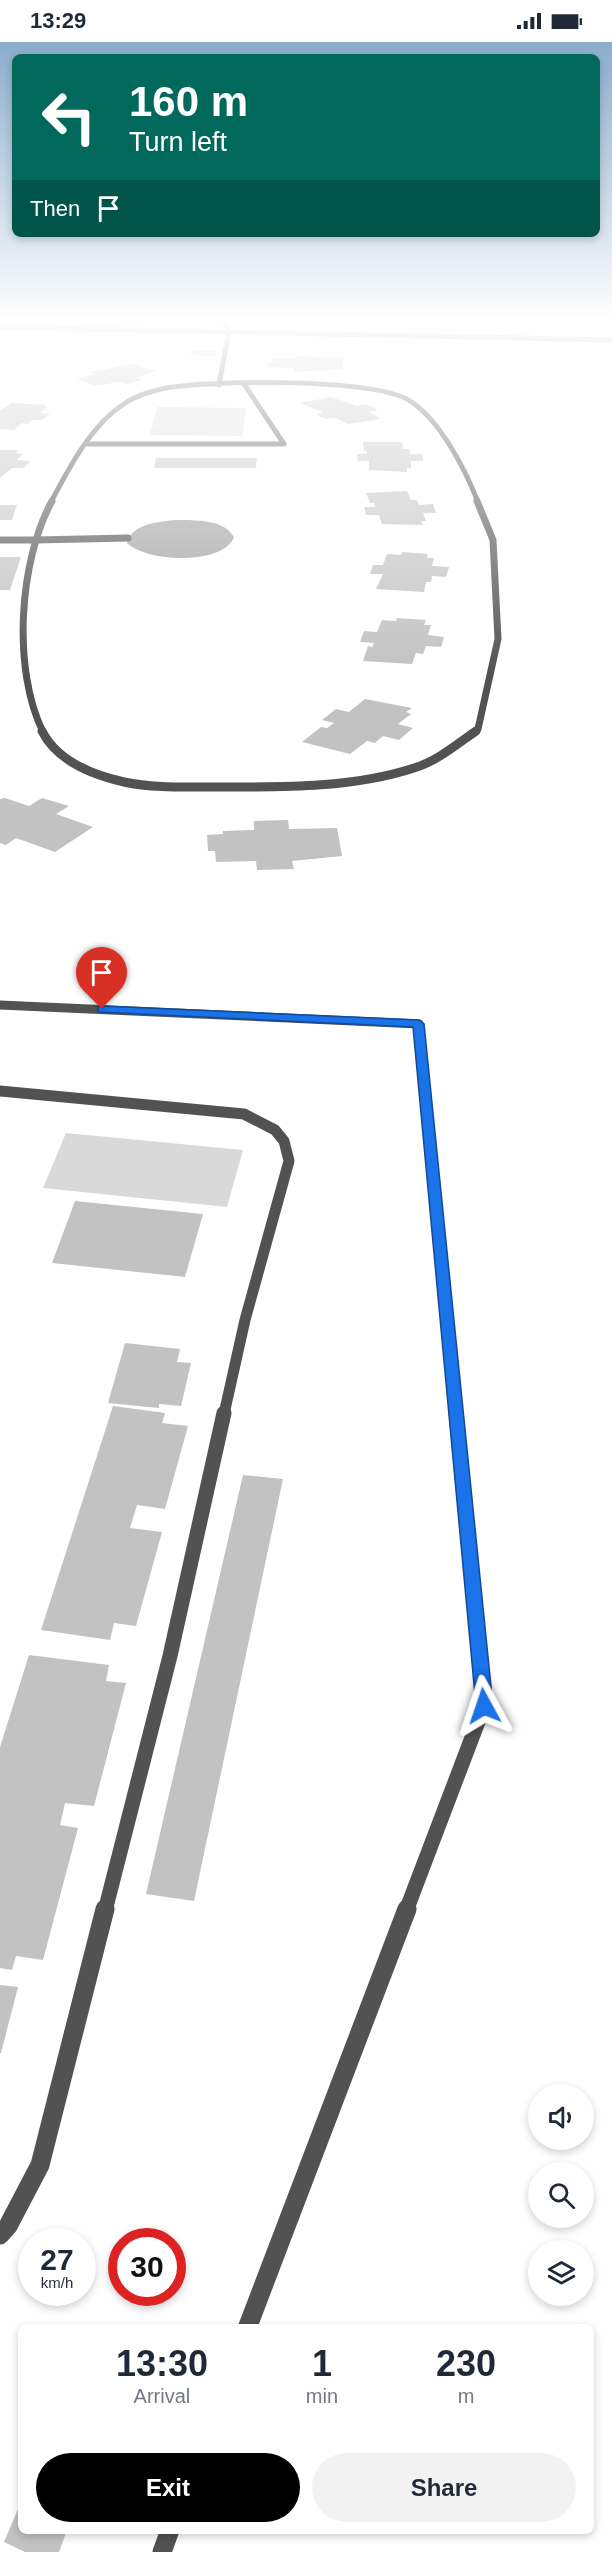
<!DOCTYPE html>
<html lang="en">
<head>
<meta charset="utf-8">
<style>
  :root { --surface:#fff; --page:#f2f2f3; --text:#1f2937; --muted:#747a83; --accent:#000 }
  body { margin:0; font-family:Helvetica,sans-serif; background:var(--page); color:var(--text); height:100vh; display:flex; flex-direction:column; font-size:22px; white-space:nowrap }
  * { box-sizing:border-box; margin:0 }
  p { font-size:20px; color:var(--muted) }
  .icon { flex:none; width:33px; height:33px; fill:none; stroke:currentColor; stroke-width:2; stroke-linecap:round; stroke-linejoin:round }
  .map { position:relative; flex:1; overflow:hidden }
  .side { position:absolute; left:18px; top:2282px; width:576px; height:210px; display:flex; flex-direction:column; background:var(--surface); border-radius:9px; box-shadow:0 3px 9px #0003 }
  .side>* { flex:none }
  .guide { position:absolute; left:12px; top:12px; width:588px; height:183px; border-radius:9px; box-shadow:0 3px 9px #0003; background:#00695c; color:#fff; overflow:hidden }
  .buttons { position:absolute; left:528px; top:2042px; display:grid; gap:12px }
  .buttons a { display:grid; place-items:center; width:66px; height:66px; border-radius:50%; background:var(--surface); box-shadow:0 3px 9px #0003; font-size:30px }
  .speed { position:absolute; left:18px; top:2186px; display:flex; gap:12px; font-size:30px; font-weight:700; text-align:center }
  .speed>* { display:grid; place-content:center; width:78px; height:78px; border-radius:50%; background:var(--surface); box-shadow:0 3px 9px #0003; line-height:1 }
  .speed small { font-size:15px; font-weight:400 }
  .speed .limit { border:9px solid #d22; background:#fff; color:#111 }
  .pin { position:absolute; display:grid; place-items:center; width:51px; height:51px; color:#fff; margin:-62px -26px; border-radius:50% 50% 50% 0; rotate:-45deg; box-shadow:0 0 6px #0007 }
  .pin .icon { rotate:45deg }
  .me { position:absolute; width:66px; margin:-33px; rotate:355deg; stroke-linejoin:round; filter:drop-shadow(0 0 4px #0008) }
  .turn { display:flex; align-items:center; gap:21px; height:126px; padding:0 18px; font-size:27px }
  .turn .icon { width:78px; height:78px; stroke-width:2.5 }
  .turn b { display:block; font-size:42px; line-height:51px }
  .then { display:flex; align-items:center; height:57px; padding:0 18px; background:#0003; gap:12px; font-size:22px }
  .eta { display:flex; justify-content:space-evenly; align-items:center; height:102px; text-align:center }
  .eta b { font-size:36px; font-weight:700; line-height:42px }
  .cta { display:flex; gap:12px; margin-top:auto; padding:12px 18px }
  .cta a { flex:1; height:69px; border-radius:36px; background:var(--accent); color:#fff; font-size:24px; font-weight:700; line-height:69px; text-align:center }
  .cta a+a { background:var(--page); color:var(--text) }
  .status { display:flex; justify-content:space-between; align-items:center; height:42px; padding:0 30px; background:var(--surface); direction:ltr }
  .status svg { height:16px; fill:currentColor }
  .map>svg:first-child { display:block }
</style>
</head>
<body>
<div class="status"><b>13:29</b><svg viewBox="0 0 49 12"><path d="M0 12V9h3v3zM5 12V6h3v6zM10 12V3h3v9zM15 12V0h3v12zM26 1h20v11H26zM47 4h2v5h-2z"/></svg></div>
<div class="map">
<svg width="612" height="2510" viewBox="0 0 612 2510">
  <rect width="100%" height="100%" fill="#fff"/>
  <!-- green -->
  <g fill="#d9d9d9">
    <polygon points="157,365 246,366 242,394 150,393"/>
    <polygon points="66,1091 243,1108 227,1165 43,1146"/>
  </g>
  <!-- water -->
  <path fill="#a0a0a0" d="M175 478C194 478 224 477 234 495 223 524 146 520 127 501 133 481 158 480 175 478Z"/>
  <!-- building -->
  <g fill="#c2c2c2">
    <polygon points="192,309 216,309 215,314 190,313"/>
    <polygon points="296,314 343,316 343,327 294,330 294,326 267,325 267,320 272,320 272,316 296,316"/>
    <polygon points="134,322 156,329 134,336 142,338 126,342 118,340 94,344 77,336 96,332 90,330"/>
    <polygon points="331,355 357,364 366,362 378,368 369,370 381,377 348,382 335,376 326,377 315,372 323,370 300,361"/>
    <polygon points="12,361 46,363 43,365 47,365 40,371 50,372 42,378 32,378 27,382 22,381 14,388 0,387 0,368"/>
    <polygon points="363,400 402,400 403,407 409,407 410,412 422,412 423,419 411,419 411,426 407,426 407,430 369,428 369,419 358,419 357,412 367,412 367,409 364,409"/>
    <polygon points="0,408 18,408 16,411 22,412 17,418 30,419 24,426 12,426 0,436"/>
    <polygon points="156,416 257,416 256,426 154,426"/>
    <polygon points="407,449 411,458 417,458 419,463 433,462 436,471 423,471 426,479 421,479 423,483 382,482 379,473 366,473 364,465 375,465 374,461 370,461 366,451"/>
    <polygon points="0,463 17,463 12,478 0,478"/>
    <polygon points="402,510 428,512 427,516 434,516 432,524 449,525 446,535 432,534 431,540 426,540 424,550 376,547 383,532 370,532 373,523 383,523 387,512 401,513"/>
    <polygon points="0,515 21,515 10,548 0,548"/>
    <polygon points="397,576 426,578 424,583 431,583 428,593 444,595 441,605 426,604 423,612 416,611 412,622 363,619 368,604 372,605 374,601 360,600 364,589 377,590 382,578 396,579"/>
    <polygon points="365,657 412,666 406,670 411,672 398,682 413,686 399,698 383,694 375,701 367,699 350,712 302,700 321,685 327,686 334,681 322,678 336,667 349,670"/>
    <polygon points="5,756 29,764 42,756 69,764 56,772 93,785 55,810 16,796 6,803 0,801 0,757"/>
    <polygon points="288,778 289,787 337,786 342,814 292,819 294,827 257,828 256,819 216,820 215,809 208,809 207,793 223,792 223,789 254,788 254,779"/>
    <polygon points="75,1159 203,1172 185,1235 52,1221"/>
    <polygon points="125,1301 180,1307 177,1320 191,1321 181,1364 159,1362 159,1366 108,1361"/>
    <polygon points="113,1364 165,1371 162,1381 188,1384 165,1467 137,1463 130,1486 162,1490 136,1584 114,1581 110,1598 41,1588"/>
    <polygon points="243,1433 283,1437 194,1859 146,1852"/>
    <polygon points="29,1613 109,1623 106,1639 126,1641 94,1764 65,1761 60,1783 78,1786 43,1918 16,1914 12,1928 0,1926 0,1705"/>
    <polygon points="0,1943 18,1945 1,2011 0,2011"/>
    <polygon points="21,2460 21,2488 67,2488 59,2510 25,2510 4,2500"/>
  </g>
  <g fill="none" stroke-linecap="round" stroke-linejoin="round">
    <!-- lane-far5 -->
    <g stroke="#525252" stroke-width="5">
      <polyline points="219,343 229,288 224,281"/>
      <polyline points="88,402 284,402 244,342"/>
      <path d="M51 460C69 426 91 383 124 362 136 353 152 349 166 346 211 338 375 336 410 359 440 378 465 427 478 460"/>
    </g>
    <!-- lane-far4 -->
    <g stroke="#525252" stroke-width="7">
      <polyline points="0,498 35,498"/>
      <path d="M43 690C12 627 19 519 52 459"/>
      <polyline points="474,690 478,687 498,597 493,498 477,459"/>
    </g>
    <!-- lane-far3 -->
    <path stroke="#525252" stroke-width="9" d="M42 689C57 719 93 733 124 740 152 746 181 745 210 745 276 745 350 747 414 726 437 719 456 703 476 689"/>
    <!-- lane-far2 -->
    <polyline stroke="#525252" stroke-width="11" points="0,1049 244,1072 275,1088 284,1099 289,1119 245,1278 224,1372"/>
    <!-- lane-far1 -->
    <polyline stroke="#525252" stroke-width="15" points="105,1869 170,1614 224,1371"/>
    <!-- lane -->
    <polyline stroke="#525252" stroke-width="19" points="0,2193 8,2184 40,2123 105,1867"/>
    <!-- street-far5 -->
    <polyline stroke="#525252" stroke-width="5" points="0,285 612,298"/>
    <!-- street-far4 -->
    <polyline stroke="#525252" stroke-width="7" points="35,498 128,496"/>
    <!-- street-far3 -->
    <polyline stroke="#525252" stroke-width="9" points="0,963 419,982 420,988"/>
    <!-- street-far2 -->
    <polyline stroke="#525252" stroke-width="11" points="419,986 456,1372"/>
    <!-- street-far1 -->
    <polyline stroke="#525252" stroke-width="15" points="406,1869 484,1664 456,1371"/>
    <!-- street -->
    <g stroke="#525252" stroke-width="19">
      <polyline points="248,2284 407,1867"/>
      <polyline points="162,2510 170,2488"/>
    </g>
  </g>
  <!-- sky -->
  <linearGradient id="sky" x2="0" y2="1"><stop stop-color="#8baccb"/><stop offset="0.44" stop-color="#fff"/><stop offset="1" stop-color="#fff" stop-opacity="0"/></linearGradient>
  <rect width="612" height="633" fill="url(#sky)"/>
  <!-- route -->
  <polygon fill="#1a73e8" stroke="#114b97" stroke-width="1.5" points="102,964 419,978 424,982 493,1664 490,1669 484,1672 478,1669 476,1664 413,985 98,970 98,965"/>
</svg>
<div class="buttons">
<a><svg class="icon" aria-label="sound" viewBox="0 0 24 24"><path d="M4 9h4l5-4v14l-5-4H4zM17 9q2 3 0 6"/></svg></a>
<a><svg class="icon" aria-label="search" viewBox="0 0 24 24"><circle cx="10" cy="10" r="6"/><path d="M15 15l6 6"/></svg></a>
<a><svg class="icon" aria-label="layers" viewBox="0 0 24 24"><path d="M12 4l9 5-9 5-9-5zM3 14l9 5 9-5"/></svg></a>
</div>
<div class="speed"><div>27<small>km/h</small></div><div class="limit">30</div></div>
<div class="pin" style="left:102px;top:967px;background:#d93025"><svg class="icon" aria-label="arrive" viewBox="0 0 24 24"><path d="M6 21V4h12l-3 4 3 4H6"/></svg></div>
<svg class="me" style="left:484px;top:1664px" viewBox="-20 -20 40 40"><path d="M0-17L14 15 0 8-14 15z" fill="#1a73e8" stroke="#fff" stroke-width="4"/></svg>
<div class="guide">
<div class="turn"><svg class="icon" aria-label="left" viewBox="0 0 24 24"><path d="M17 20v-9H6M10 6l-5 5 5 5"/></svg><div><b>160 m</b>Turn left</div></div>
<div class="then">Then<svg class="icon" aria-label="arrive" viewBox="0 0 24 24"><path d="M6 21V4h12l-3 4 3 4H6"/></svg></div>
</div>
<section class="side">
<div class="eta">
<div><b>13:30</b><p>Arrival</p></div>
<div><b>1</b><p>min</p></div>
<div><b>230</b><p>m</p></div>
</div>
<div class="cta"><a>Exit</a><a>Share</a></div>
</section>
</div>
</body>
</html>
